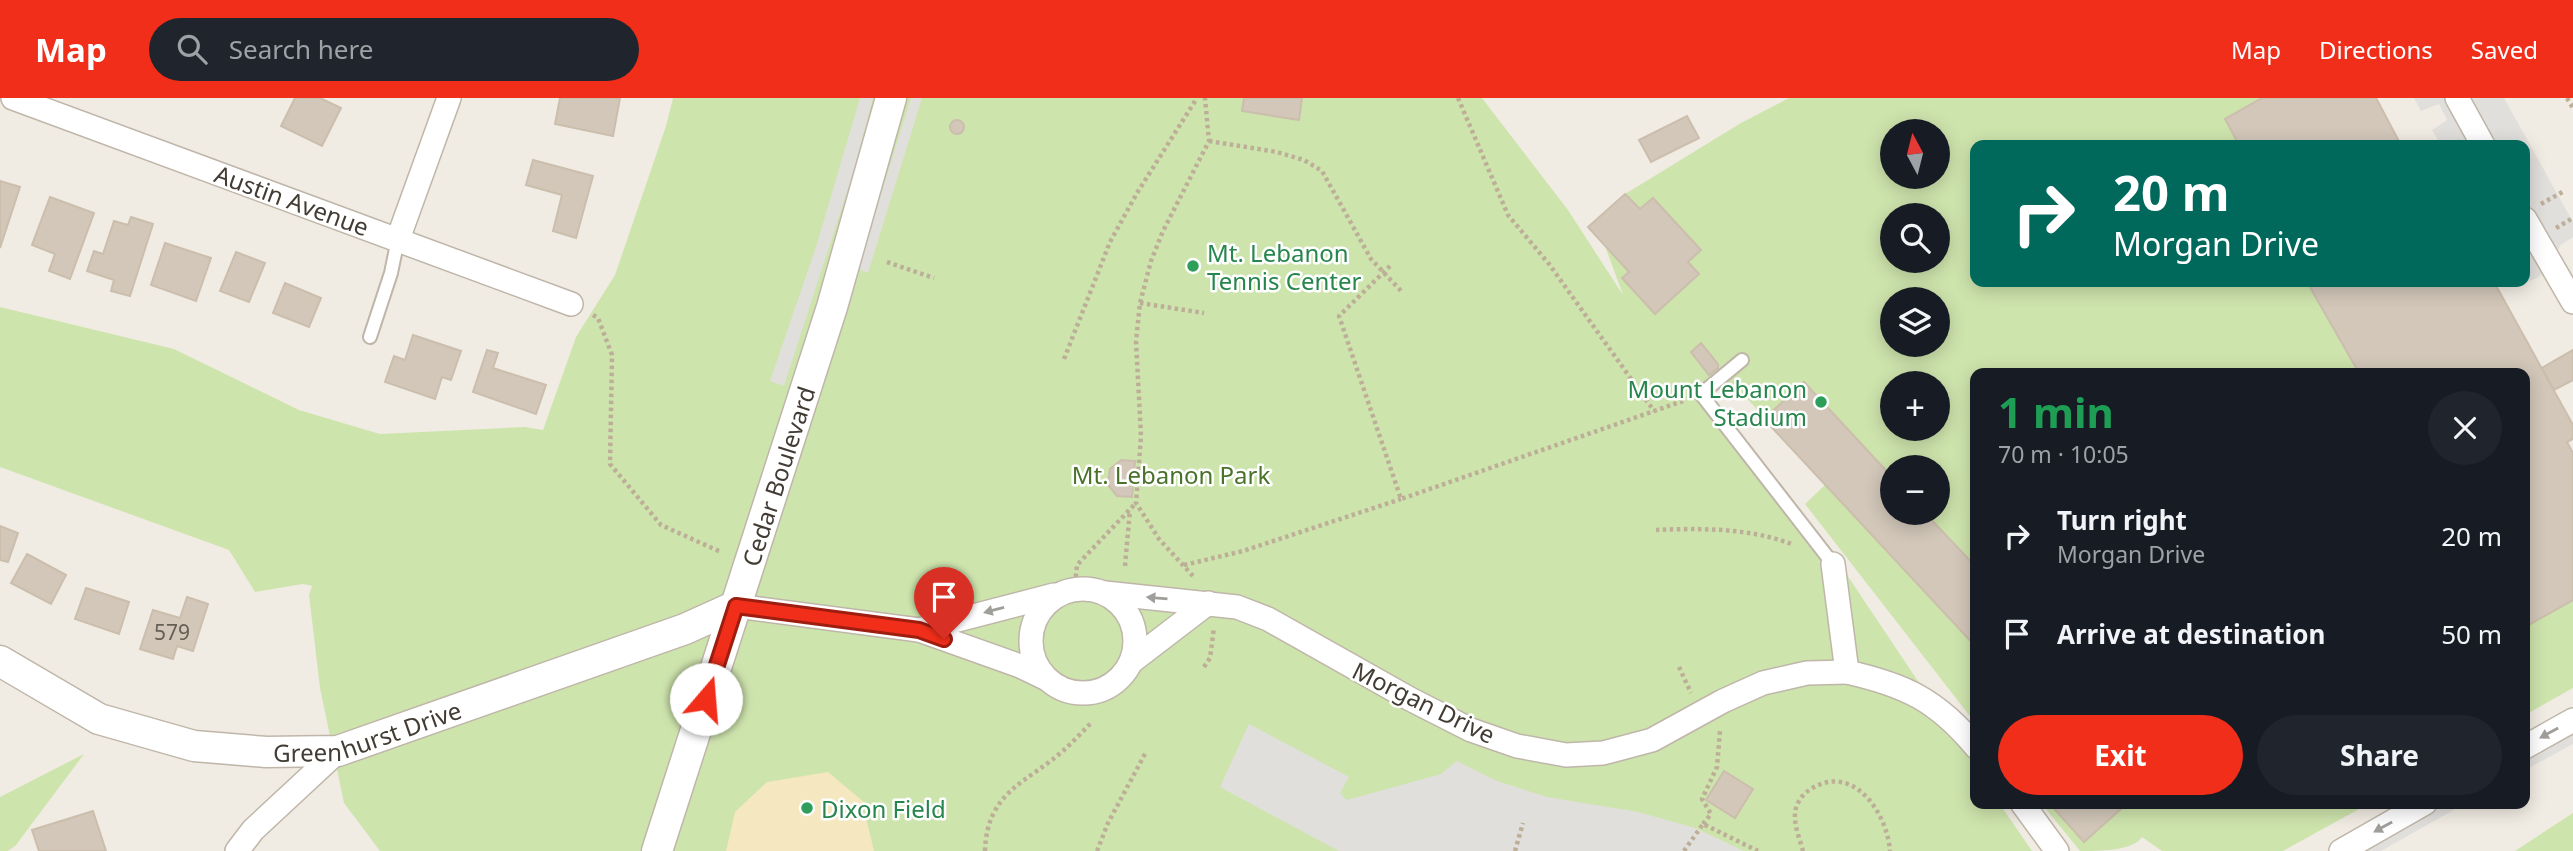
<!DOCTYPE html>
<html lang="en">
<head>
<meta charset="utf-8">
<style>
  :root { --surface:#171b24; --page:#20242c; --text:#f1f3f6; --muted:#9ea1a6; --accent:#f12e1a }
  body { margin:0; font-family:"Noto Sans",sans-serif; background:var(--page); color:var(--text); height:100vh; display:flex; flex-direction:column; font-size:26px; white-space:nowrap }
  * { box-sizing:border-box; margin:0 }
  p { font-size:23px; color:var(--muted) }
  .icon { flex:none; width:38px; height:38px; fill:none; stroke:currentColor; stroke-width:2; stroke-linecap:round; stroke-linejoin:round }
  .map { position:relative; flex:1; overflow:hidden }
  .sheet { position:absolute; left:1970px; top:270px; width:560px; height:441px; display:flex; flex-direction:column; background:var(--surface); border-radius:14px; box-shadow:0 4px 18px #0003 }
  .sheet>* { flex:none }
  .top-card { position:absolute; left:1970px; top:42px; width:560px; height:147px; border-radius:14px; box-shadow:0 4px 18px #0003; background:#00695c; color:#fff; overflow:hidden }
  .needle { width:46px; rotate:353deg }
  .fabs { position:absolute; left:1880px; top:21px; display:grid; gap:14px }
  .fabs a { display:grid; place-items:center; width:70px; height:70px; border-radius:50%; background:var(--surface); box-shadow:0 4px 18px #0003; font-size:35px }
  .pin { position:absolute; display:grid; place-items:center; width:60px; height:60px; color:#fff; margin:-72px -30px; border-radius:50% 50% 50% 0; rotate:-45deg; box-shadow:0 0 7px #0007 }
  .pin .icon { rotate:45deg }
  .me { position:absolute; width:77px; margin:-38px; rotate:18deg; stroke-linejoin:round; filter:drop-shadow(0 0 5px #0008) }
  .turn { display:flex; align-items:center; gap:24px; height:147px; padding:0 28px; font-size:32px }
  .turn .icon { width:91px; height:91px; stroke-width:2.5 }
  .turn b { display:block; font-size:49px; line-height:60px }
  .round { display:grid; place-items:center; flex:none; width:74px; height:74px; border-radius:37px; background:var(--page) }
  .headline { display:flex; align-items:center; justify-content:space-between; height:119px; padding:0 28px }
  h1 { font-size:42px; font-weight:700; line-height:52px; color:#1e9e55 }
  .action { display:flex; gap:14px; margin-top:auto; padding:14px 28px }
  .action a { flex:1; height:80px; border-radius:42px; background:var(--accent); color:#fff; font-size:28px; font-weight:700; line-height:80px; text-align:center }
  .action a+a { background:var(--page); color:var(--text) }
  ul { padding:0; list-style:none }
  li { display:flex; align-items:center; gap:21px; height:98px; padding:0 28px }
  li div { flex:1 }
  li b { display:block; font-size:26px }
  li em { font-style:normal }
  header { display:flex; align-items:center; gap:42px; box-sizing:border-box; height:98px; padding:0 35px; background:var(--accent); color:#fff }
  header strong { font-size:33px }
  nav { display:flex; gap:38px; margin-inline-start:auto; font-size:24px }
  .search { width:490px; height:63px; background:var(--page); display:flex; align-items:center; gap:18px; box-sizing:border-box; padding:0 24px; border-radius:38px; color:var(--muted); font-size:26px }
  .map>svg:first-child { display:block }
</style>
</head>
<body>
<header>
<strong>Map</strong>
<div class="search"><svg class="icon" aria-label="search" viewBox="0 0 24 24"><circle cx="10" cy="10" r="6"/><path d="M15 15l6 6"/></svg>Search here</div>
<nav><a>Map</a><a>Directions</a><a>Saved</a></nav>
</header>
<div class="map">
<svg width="2573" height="753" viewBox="0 0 2573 753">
  <rect width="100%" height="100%" fill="#f1ece3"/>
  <!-- green -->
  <g fill="#cee4ad" fill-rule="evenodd">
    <path d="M673 0H1482L1568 112 1623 197 1605 148 1588 129 1625 96 1741 25 1789 0H2262L2225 21 2239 47H1976V184H2307L2359 275H1976V626L1805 406 1825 387 1735 287 1703 288 1837 462 1976 670V705H1999L2032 753H380L344 705 320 590 309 497 312 488 303 486 255 494 229 452 0 369V209L174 251 299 312 380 336 525 329 543 332 576 239 615 177 666 28ZM1892 33H1937V79H1892ZM1892 117H1937V163H1892ZM1892 201H1937V247H1892ZM1892 285H1937V331H1892ZM1892 369H1937V415H1892Z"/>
    <polygon points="2573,502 2573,590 2525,617 2525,529"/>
    <polygon points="84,656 16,747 8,753 0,753 0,699"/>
    <path d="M2041 705H2370L2283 753H2162L2142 739C2133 753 2100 753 2080 753Z"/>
    <polygon points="2573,715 2573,753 2515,753"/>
  </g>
  <!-- sand -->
  <polygon fill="#f5e7bf" points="828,674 865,705 859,712 867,724 874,753 726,753 735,714 767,684"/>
  <!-- parking -->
  <g fill="#e1dfdc">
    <polygon points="860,0 873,0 853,75 784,288 770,283 816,149"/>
    <polygon points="911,0 922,0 868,175 858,171"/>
    <polygon points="2414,0 2504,0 2573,124 2573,139 2561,147 2539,179 2519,187 2517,184 2525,184 2525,47 2441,47 2432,32 2447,22 2439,6 2421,13"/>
    <polygon points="1249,626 1349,679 1340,695 1347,702 1441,676 1457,663 1497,683 1547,699 1638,714 1695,730 1744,753 1339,753 1220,689"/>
    <polygon points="2573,631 2573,646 2525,672 2525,658"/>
    <polygon points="2440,705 2466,705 2381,753 2354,753"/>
  </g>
  <!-- building -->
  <g fill="#d2c7b9" stroke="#ccbead" stroke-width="2">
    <polygon points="295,0 320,0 341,10 322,48 281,28"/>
    <polygon points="560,0 620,0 613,38 555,26"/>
    <polygon points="1244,0 1302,0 1299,22 1242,13"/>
    <polygon points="2262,0 2376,0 2401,47 2239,47 2225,21"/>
    <polygon points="1687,18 1699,40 1651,64 1639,42"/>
    <circle cx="957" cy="29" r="7"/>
    <polygon points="533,62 593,78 576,140 553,133 562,97 526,87"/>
    <polygon points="0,83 20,89 0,150"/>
    <polygon points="1625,96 1640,111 1653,100 1701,152 1688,164 1699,176 1655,216 1622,180 1629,174 1588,129"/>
    <polygon points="50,99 94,115 70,181 49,173 55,156 32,147"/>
    <polygon points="131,119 153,126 130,198 111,193 114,182 87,173 94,153 103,156 114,123 128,127"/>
    <polygon points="165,145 211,160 196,203 151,187"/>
    <polygon points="236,154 265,165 249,204 220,193"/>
    <polygon points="2307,184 2494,184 2573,327 2573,341 2567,344 2573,355 2573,502 2525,529 2525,275 2359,275"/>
    <polygon points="285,185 321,200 309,229 273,215"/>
    <polygon points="413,237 461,253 451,282 442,279 435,301 385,284 394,258 405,262"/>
    <polygon points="1701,245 1718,266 1718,270 1709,277 1691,254"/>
    <polygon points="487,252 498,255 493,270 546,287 536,316 473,294"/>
    <polygon points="2573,252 2573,282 2554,292 2542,270"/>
    <polygon points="1804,284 1892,379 1892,415 1925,415 1976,469 1976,549 1764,321"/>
    <polygon points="1121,362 1135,363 1132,399 1117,398 1108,387 1110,371"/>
    <polygon points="0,428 18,435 8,464 0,462"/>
    <polygon points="27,456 66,477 51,506 11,485"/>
    <polygon points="86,490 129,504 119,536 75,521"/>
    <polygon points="187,499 208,506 193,553 177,548 173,561 140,551 153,512 180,520"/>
    <polygon points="1724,673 1753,691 1735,720 1706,702"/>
    <polygon points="2049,705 2116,705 2121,711 2084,744"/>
    <polygon points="93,713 106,753 39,753 32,732"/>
  </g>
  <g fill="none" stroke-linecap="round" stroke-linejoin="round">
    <defs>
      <g id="service">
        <polyline points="370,239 391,175 398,141"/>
        <polyline points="1742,262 1701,296 1833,466"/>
      </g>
      <g id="minor">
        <polyline points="13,0 571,206"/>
        <polyline points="2457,0 2483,47"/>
        <polyline points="2525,121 2573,204"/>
        <polyline points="398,141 449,0"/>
        <path d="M1833 466 1847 574C1905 587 1937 602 1976 649"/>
        <circle cx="1083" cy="543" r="52"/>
        <polyline points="1105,495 1237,509 1268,521 1410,601 1471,632 1517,648 1566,657 1603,655 1652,642 1723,603 1763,585 1807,575 1847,574"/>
        <polyline points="736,508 919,532 1020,568 1047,581"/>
        <polyline points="919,532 1054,497"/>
        <polyline points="1131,564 1208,505"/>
        <polyline points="2525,649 2573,622"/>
        <polyline points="2022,705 2057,753"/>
        <polyline points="237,753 253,732 338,653"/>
        <polyline points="2341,753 2425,705"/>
      </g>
      <g id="tertiary">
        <path id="s1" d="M0 563 99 621 194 648 266 654 338 653 685 531 736 508"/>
        <path id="s2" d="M657 753 832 209 891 0"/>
      </g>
    </defs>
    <!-- service casing -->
    <use href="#service" stroke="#bfb6a9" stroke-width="16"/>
    <!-- minor casing -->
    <use href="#minor" stroke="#bfb6a9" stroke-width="26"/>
    <!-- tertiary casing -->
    <use href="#tertiary" stroke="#bfb6a9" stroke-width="33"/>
    <!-- path -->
    <g stroke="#bdae98" stroke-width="4.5" stroke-dasharray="3.5 3.5" stroke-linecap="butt">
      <polyline points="1458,0 1508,117 1549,166 1654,313"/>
      <polyline points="2567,0 2573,10"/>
      <polyline points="1209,43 1277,54 1304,62 1322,73 1371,161 1402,194"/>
      <polyline points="2541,106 2564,93"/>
      <polyline points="2556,130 2573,120"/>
      <polyline points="887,164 934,180"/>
      <polyline points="1390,168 1339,218 1401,401 1683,303"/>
      <polyline points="1140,205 1204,215"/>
      <polyline points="593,217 598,220 612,257 610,366 661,427 721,454"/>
      <polyline points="1064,261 1110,144 1137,95 1197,0"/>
      <path d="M1656 432C1699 430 1751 430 1791 446"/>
      <polyline points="1184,467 1243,453 1401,401"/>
      <polyline points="1125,468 1130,412"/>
      <polyline points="1193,478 1159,441 1136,405 1141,338 1136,243 1140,205 1151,163 1163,133 1209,43 1205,0"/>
      <polyline points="1075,486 1077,467 1136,405"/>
      <polyline points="1204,569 1210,560 1214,530"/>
      <polyline points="1679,569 1691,595"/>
      <polyline points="1703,726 1711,716 1702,701 1717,669 1720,633"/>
      <path d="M985 753C987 692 1028 685 1065 651 1074 643 1083 633 1092 624"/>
      <polyline points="1097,753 1108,725 1146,654"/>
      <polyline points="1515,753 1523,725"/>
      <polyline points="1684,753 1703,726 1758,753"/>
      <path d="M1803 753C1800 742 1794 727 1795 716 1795 707 1802 697 1808 693 1851 662 1887 713 1890 753"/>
    </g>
    <!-- service -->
    <use href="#service" stroke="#fff" stroke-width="12"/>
    <!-- minor -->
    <use href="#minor" stroke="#fff" stroke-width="23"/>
    <!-- tertiary -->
    <use href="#tertiary" stroke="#fff" stroke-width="30"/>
  </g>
  <!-- one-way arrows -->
  <defs><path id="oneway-solid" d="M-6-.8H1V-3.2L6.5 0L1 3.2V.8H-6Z" transform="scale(1.75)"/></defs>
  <g fill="#a09e9a">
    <use href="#oneway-solid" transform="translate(1157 500) rotate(-175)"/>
    <use href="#oneway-solid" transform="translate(994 512) rotate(165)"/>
    <use href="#oneway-solid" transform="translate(2549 635) rotate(151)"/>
    <use href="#oneway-solid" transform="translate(2383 729) rotate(151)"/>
  </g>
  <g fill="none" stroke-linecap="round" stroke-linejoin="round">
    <defs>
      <polyline id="route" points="706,601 736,508 919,532 944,541"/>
    </defs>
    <!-- route casing -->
    <use href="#route" stroke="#9d1e11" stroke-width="18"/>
    <!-- route -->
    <use href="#route" stroke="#f12e1a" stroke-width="12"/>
  </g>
  <!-- markers -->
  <g fill="#2e9e5b" stroke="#fff" stroke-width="2.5">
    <circle cx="1193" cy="168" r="7"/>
    <circle cx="1821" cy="304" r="7"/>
    <circle cx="807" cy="710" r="7"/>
  </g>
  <g text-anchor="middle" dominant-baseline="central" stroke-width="5" stroke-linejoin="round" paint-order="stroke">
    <!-- number labels -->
    <g font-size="21" fill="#665f55">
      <text x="172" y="534">579</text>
    </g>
    <!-- street labels -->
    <g font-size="24" fill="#423c34" stroke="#fff">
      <text transform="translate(292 102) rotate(20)">Austin Avenue</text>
      <text stroke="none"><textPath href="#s2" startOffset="394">Cedar Boulevard</textPath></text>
      <text transform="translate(1424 604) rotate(26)">Morgan Drive</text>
      <text stroke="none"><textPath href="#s1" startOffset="390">Greenhurst Drive</textPath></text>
    </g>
    <!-- leisure labels -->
    <g font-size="24" fill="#27864d" stroke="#fff" text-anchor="start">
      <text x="1207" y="154">Mt. Lebanon<tspan x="1207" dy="28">Tennis Center</tspan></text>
      <text x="1807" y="290" text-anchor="end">Mount Lebanon<tspan x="1807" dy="28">Stadium</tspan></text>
      <text x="821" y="710">Dixon Field</text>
    </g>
    <!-- park labels -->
    <g font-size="24" fill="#49712a" stroke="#fff">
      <text x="1171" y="376">Mt. Lebanon Park</text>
    </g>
  </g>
</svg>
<div class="fabs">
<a><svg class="needle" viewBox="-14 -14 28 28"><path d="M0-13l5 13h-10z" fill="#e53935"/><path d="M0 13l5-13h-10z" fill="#9ea1a6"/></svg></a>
<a><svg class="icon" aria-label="search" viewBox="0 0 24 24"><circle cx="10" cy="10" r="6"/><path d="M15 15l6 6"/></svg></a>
<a><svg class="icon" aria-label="layers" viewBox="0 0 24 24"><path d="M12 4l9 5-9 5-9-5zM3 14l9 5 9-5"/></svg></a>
<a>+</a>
<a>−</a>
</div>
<div class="pin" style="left:944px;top:541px;background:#d93025"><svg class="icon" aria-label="arrive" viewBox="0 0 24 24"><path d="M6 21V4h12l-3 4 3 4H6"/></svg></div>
<svg class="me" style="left:706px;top:601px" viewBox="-20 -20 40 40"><circle r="19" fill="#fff"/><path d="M0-13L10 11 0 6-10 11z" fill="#f12e1a"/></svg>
<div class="top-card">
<div class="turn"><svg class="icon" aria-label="right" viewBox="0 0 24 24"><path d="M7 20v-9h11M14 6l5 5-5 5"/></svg><div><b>20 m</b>Morgan Drive</div></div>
</div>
<section class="sheet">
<div class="headline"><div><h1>1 min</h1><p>70 m · 10:05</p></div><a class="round"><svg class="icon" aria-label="close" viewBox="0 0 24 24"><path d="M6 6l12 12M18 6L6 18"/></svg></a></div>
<ul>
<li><svg class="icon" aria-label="right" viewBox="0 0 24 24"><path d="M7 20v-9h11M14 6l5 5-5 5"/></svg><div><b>Turn right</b><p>Morgan Drive</p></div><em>20 m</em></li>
<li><svg class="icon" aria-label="arrive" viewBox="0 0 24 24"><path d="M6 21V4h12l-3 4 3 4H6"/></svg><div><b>Arrive at destination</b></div><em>50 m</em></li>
</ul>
<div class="action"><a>Exit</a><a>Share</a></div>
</section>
</div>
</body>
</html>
